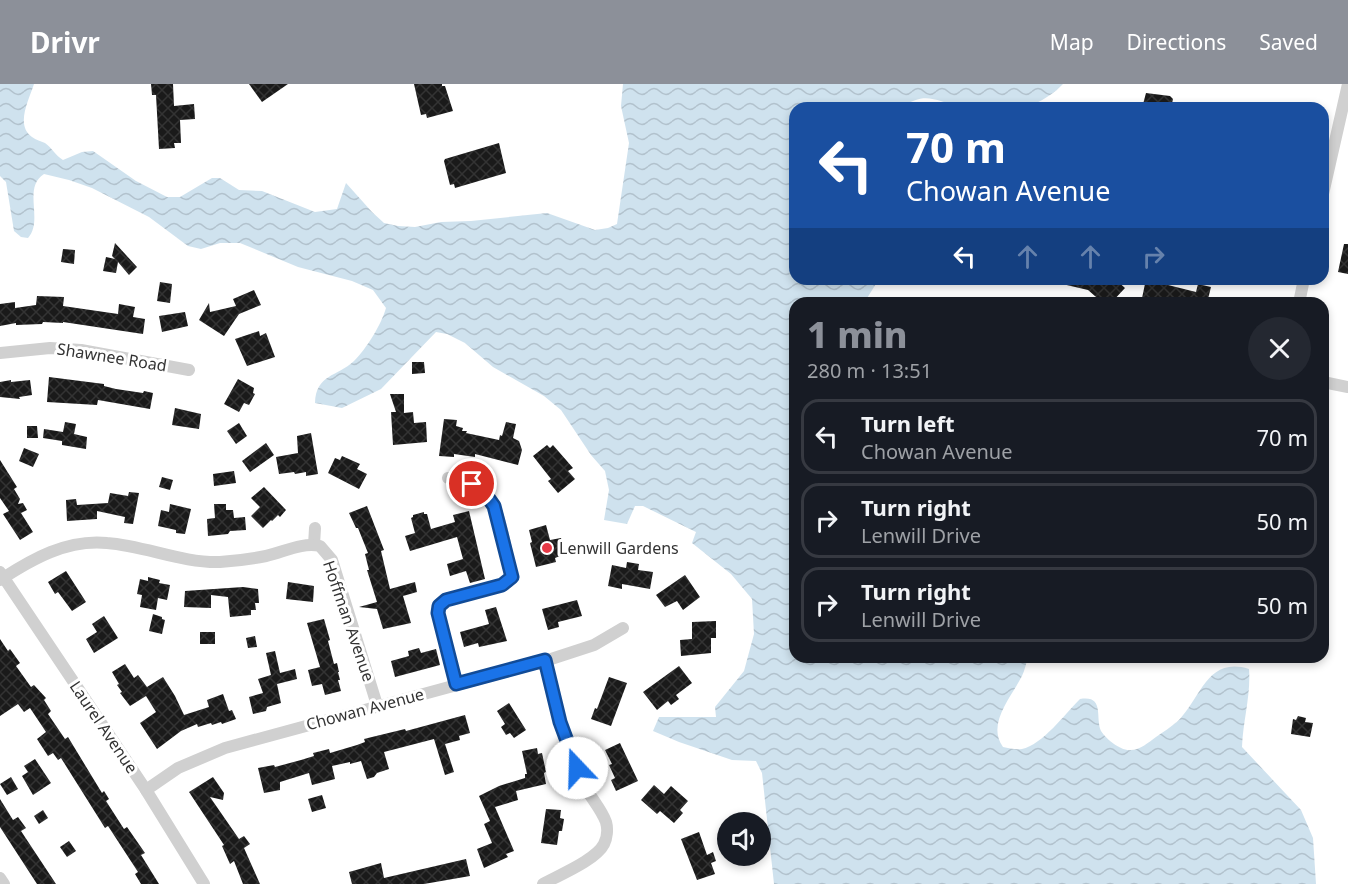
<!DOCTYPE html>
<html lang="en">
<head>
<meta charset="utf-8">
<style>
  :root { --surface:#171b24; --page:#242831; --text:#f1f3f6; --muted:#9ea1a6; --line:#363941; --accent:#8c9099 }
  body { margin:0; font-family:"Noto Sans",sans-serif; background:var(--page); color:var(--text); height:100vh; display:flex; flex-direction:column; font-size:22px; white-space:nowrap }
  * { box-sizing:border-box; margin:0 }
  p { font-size:20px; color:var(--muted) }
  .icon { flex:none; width:33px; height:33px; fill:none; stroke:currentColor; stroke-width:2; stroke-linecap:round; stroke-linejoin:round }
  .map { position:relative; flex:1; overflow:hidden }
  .panel { position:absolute; left:789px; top:213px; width:540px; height:366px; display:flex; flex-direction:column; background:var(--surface); border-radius:18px; box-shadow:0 3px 9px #0003 }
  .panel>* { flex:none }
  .banner { position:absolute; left:789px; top:18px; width:540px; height:183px; border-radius:18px; box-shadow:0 3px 9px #0003; background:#1a4fa0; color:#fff; overflow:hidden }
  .buttons { position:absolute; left:717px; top:728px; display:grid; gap:12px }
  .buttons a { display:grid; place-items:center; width:54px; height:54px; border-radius:50%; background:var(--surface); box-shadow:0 3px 9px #0003; font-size:30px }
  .pin { position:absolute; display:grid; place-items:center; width:51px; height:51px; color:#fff; margin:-26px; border:3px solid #fff; border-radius:50%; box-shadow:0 2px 6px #0007 }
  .me { position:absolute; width:66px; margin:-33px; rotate:339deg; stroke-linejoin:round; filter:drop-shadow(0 0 4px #0008) }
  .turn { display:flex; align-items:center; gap:21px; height:126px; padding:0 18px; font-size:27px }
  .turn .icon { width:78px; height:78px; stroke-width:2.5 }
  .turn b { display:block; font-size:42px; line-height:51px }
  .lanes { display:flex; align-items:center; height:57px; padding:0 18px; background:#0003; justify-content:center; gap:30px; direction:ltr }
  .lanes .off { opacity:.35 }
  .round { display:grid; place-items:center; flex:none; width:63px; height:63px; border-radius:32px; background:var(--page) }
  .summary { display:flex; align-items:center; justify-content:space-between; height:102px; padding:0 18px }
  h1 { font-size:36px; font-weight:800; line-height:45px; color:var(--accent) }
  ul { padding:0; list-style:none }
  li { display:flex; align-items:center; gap:18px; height:75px; margin:0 12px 9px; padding:0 6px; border:3px solid var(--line); border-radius:18px }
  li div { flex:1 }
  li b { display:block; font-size:22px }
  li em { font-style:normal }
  header { display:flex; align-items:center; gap:36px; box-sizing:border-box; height:84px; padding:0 30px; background:var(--accent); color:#fff }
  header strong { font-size:28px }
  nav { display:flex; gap:33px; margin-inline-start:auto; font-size:21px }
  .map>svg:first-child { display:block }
</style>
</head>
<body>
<header>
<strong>Drivr</strong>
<nav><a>Map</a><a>Directions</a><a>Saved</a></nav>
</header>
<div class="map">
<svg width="1348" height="800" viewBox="0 0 1348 800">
  <defs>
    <pattern id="water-waves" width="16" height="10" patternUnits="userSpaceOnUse" patternTransform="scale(1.5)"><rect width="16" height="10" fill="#cfe2ee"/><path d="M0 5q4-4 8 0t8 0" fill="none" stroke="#b2c2cd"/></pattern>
    <pattern id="building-cross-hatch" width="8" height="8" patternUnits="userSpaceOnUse" patternTransform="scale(1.5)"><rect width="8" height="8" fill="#1a1a1a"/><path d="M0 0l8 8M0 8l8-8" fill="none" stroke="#333"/></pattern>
  </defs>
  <rect width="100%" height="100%" fill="#fff"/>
  <!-- water -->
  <path fill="url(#water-waves)" d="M0 0H34C29 16 15 41 32 53 36 56 41 57 45 59 52 64 55 71 63 76L82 68 93 67 136 97 167 113H180L212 94H220L239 106 262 107 315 128 337 125 346 99 372 128 384 139 398 142 415 143 441 138 471 137 547 129 595 146 608 144 617 140 629 59 621 22 623 0H1063C1055 9 1040 18 1028 23 1020 26 971 25 962 23 934 17 927 6 900 24H795V195H879L864 219H795V573H1028C1026 579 1025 586 1022 592 1012 612 986 640 1003 663 1009 664 1016 666 1022 665 1042 661 1065 630 1080 615 1105 611 1095 633 1101 647 1104 652 1110 657 1114 660 1118 663 1126 667 1131 666 1140 666 1149 658 1156 653 1163 648 1171 643 1178 637 1201 614 1207 572 1249 585 1251 611 1243 637 1242 663L1301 726 1313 754 1316 800H774L762 689 756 677 732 676 679 658 653 647 659 633H716L715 623 744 587 754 550 752 515 731 490 692 459 696 448 643 422H635L627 440 604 436 609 406 605 387 591 371 561 326 544 312 493 283 465 259 447 250 436 248 381 305 342 324 315 319C316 290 337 293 354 277 367 264 381 241 386 224L373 206 352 197 298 183 240 159H220L201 165 188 162 149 133 92 104 69 96 44 90C22 104 44 136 28 154L21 153 14 147 6 98 0 92Z"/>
  <!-- building -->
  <g fill="url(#building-cross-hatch)">
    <polygon points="151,0 173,0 174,22 194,20 195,35 180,36 181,59 174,59 175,64 159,65 156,11 152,11"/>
    <polygon points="249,0 288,0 262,18"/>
    <polygon points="414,0 442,0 442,2 445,2 453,27 427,34 426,30 421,31"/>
    <polygon points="1146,9 1170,12 1173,15 1171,24 1142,24"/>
    <polygon points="499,59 506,89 455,104 454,100 450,101 444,77 445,75"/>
    <polygon points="115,159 137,183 129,191 118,178 116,189 103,187 106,173 115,175 112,172"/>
    <polygon points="1344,160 1348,160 1348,190 1338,188"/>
    <polygon points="63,165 75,166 74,180 61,178"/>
    <polygon points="1059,195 1115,195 1125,204 1111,219 1103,219 1088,206 1058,199"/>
    <polygon points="1146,195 1156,197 1157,195 1169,195 1168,201 1196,208 1198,200 1211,203 1207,219 1141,219"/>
    <polygon points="160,198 172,200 170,219 157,217"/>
    <polygon points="254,206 261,221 239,230 224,252 199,236 209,219 210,228 236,222 233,215"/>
    <polygon points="37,212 64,213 63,222 118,230 119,220 135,223 133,233 145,235 143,250 63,238 63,239 43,238 42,240 16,241 16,239 0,242 0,220 15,218 15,224 36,221"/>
    <polygon points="185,228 188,242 162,248 159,232"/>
    <polygon points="259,247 260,252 266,249 275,273 247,282 235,255"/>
    <polygon points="412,278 424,278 425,289 412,290"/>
    <polygon points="49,293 104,300 104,302 116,305 143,309 144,307 153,309 150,325 98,316 97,321 47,318"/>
    <polygon points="238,295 254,304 253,309 255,310 249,321 244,319 239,328 224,320"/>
    <polygon points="11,296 11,298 30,296 32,311 19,313 20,315 0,313 0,298"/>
    <polygon points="390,310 404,310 404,329 413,328 414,339 426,338 427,358 393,361 391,328 396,328"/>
    <polygon points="175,324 201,330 199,345 172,341"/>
    <polygon points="444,335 457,336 456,342 463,344 462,347 467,347 466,349 499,356 500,351 502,352 506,338 516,340 513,354 519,357 522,366 518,381 475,370 475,373 454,370 454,373 439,372"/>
    <polygon points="65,338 76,340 74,350 87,353 86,365 62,361 62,357 43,354 44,345 63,348"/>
    <polygon points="239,339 247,352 236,360 227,347"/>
    <polygon points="27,342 37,342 38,354 27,354"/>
    <polygon points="311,349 318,390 306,392 306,388 295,390 294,388 279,390 276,373 298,369 297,352"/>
    <polygon points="266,359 274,371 250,388 242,377"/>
    <polygon points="547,361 550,364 553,361 573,384 568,387 575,395 558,409 548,397 551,395 533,372"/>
    <polygon points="24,364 39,370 33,383 19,377"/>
    <polygon points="342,372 360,380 357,385 367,390 359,405 328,389 335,374 340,376"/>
    <polygon points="0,376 17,403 14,405 20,415 18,420 23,419 27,426 21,429 33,448 20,456 3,430 9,427 0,414"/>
    <polygon points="234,387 236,399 214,402 213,390"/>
    <polygon points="162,393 173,396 170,406 159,403"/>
    <polygon points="264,403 286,426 280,433 278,431 272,437 271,436 263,444 251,432 260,423 251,414"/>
    <polygon points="129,408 139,409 133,440 124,439 125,433 97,427 97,435 67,437 66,416 76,415 77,421 108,419 110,409 128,412"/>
    <polygon points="170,420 191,425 185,450 176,449 176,446 158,442 161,426 169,428"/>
    <polygon points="214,420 226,420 226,426 233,426 234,434 245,433 246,446 230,447 228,450 208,452 207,435 215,434"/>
    <polygon points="367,422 384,466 381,467 390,505 415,498 417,508 403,512 411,539 383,545 377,525 359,523 377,518 367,486 369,486 365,470 368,469 358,444 356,444 349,429"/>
    <polygon points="469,427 485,495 470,499 466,487 450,492 447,480 463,475 457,453 410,467 405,452 415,449 411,434 413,433 413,431 424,428 424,430 427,430 431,445 455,438 453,431"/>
    <polygon points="546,441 550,456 561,454 565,470 555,474 556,478 536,483 530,459 532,458 529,446"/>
    <polygon points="627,478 639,480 638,486 653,488 650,505 622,500 622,505 608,502 612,481 626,484"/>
    <polygon points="66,487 86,518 72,527 58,508 55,510 48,498"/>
    <polygon points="685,491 700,513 683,526 677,517 665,523 656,511"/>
    <polygon points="148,493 160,496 159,499 170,501 167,516 158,514 156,526 140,523 142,511 137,510 140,495 148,497"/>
    <polygon points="288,498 314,502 313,518 286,515"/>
    <polygon points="243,503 258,505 259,519 255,519 256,526 251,526 251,531 230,533 228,513 211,511 211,524 184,523 185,507"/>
    <polygon points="577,516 582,532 558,538 559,543 548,546 542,525"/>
    <polygon points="496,523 507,557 479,563 478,559 464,563 460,548 489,540 485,526"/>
    <polygon points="153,530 162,533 162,535 165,536 162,550 149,547"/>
    <polygon points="104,532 118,554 94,569 86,555 97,548 92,540"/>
    <polygon points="324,535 330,556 328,557 334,580 337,579 339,588 338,588 340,596 338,596 341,607 325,611 322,600 312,602 308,586 320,583 307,539"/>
    <polygon points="716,537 716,554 711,554 711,569 681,572 680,556 692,555 692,538"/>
    <rect x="200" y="548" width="15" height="12"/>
    <polygon points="255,552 257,563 248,564 246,554"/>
    <polygon points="0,555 8,567 10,565 20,579 16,582 31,603 34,601 46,614 44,616 51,627 48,630 65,655 68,653 102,709 104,707 109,715 106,717 124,745 127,743 145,769 141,771 159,800 141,800 135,790 138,788 108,742 105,744 61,674 58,676 53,669 48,672 37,655 46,648 30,624 24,628 18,620 0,632"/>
    <polygon points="419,564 421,569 436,565 440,581 395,593 391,577 409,572 408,567"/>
    <polygon points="275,567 280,589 295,585 297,595 277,600 281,619 267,623 266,627 253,630 249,613 263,609 258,595 271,591 266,569"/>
    <polygon points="125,580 134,594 138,591 147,603 163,593 175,612 184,631 209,623 207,616 223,610 229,627 232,626 236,635 222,640 221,638 212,641 211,639 198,643 197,640 181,647 157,665 140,639 156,628 146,612 130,622 120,609 122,608 117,601 119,600 112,588"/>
    <polygon points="679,582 692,599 676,611 679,615 671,621 668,617 657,626 643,608"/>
    <polygon points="609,593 627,599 611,642 591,635 595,624 597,625"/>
    <polygon points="509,619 526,646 514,654 510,649 506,651 501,643 505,640 497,627"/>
    <polygon points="465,631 470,649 459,652 460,656 445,660 454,688 445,691 434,655 384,668 389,685 377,689 374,693 367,695 361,677 350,680 350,678 332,682 335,695 312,701 309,689 280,698 280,706 264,709 258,684 274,681 275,683 301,676 314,672 313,669 329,665 330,669 357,661 365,658 364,655 372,653 405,645 406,647"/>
    <polygon points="1298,632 1306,634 1305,638 1313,639 1310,653 1291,650 1293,635 1296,636"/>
    <polygon points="620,659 638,697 616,707 611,696 615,694 609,681 612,680 605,666"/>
    <polygon points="537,664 538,670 542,669 546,688 544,689 546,700 516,707 518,716 495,723 514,767 506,770 508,773 484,784 477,765 492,759 484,740 490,737 479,712 499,702 525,694 525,690 527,690 522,667"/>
    <polygon points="35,675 51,699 33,711 22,692 28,688 24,682"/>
    <polygon points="11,693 18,705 7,711 0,700"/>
    <polygon points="213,693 224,709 223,716 210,713 239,755 244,752 250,760 244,764 260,800 243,800 234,777 230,780 222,762 224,761 189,708"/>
    <polygon points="654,701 664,710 671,702 688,717 680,726 683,729 674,739 660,727 657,730 641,716"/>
    <polygon points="322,711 326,724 312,728 308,715"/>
    <polygon points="0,715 13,736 18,733 26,744 21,747 56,800 37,800 0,743"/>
    <polygon points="546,725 561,726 560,734 564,735 562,747 559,747 557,761 541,759"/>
    <polygon points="43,726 48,734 39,740 34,732"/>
    <polygon points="699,748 707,771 713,768 716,777 711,779 715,790 697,796 681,755"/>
    <polygon points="69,757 76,767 67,773 60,763"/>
    <polygon points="466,775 470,792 424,800 352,800 349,788 381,779 384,794"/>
  </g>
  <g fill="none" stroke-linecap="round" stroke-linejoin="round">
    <!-- street -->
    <g stroke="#d0d0d0" stroke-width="12">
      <polyline points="1323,110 1348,0"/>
      <polyline points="1299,219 1304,195"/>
      <polyline points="0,269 50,264 81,266 189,286"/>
      <polyline points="1323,298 1348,303"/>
      <path d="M448 394C460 396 474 399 484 407 501 422 506 470 512 493L508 498 502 501 446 515 439 522 438 529 456 600"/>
      <polyline points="314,461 315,444"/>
      <polyline points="0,488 146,706 204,800"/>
      <path d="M0 496C32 475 67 455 107 459 146 462 181 479 220 478 236 477 251 475 266 472 284 468 302 458 320 462L332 476 377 621"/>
      <polyline points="146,706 178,684 225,664 545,577 594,561 623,544"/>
      <polyline points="0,794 4,800"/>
      <path d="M543 800C559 791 596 776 604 760 607 754 608 745 606 738 601 724 589 712 583 699 565 659 555 618 545 577"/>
    </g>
  </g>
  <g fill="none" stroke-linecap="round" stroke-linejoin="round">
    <defs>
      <polyline id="route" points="472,400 482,405 494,422 512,493 502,501 446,516 439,522 438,529 456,600 545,576 560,638 577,684"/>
    </defs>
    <!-- route casing -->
    <use href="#route" stroke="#114b97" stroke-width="15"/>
    <!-- route -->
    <use href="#route" stroke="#1a73e8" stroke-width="10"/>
  </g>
  <!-- markers -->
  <circle fill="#e63946" stroke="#fff" stroke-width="2" cx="547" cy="464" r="6"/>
  <g text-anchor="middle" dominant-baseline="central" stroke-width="6" stroke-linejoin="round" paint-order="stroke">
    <!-- street labels -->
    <g font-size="16" fill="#333" stroke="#fff">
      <text transform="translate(112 273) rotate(9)">Shawnee Road</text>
      <text transform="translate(349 537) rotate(71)">Hoffman Avenue</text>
      <text transform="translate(365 625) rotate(-15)">Chowan Avenue</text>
      <text transform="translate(104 643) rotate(56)">Laurel Avenue</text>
    </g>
    <!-- poi labels -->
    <g font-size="16" fill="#333" stroke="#fff" text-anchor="start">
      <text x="559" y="464">Lenwill Gardens</text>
    </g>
  </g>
</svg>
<div class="buttons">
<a><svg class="icon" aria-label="sound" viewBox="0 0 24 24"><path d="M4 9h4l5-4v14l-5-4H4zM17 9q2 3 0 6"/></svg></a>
</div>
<div class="pin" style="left:472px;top:400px;background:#d93025"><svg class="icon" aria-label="arrive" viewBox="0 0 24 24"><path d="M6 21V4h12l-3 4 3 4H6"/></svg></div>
<svg class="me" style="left:577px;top:684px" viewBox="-20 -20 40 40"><circle r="19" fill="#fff"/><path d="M0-13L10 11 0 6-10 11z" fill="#1a73e8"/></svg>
<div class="banner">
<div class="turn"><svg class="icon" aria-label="left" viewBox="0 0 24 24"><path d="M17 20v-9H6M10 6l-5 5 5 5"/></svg><div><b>70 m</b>Chowan Avenue</div></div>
<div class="lanes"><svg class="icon" aria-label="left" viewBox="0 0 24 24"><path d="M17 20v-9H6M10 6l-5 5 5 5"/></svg><svg class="icon off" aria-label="ahead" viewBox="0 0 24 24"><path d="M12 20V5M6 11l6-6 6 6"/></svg><svg class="icon off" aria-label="ahead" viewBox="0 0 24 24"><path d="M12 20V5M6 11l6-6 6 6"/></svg><svg class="icon off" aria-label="right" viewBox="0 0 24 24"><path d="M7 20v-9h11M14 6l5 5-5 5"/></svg></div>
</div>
<section class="panel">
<div class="summary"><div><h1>1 min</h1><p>280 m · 13:51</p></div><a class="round"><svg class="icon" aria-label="close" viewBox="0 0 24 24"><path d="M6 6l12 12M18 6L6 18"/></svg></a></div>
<ul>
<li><svg class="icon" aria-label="left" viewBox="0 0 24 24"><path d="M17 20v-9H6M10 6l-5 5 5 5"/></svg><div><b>Turn left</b><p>Chowan Avenue</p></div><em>70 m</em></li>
<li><svg class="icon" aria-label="right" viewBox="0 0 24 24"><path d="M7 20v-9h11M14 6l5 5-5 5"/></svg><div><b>Turn right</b><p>Lenwill Drive</p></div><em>50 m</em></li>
<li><svg class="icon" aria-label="right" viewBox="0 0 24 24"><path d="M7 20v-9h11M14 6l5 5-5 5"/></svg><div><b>Turn right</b><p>Lenwill Drive</p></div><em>50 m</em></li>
</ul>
</section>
</div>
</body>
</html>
